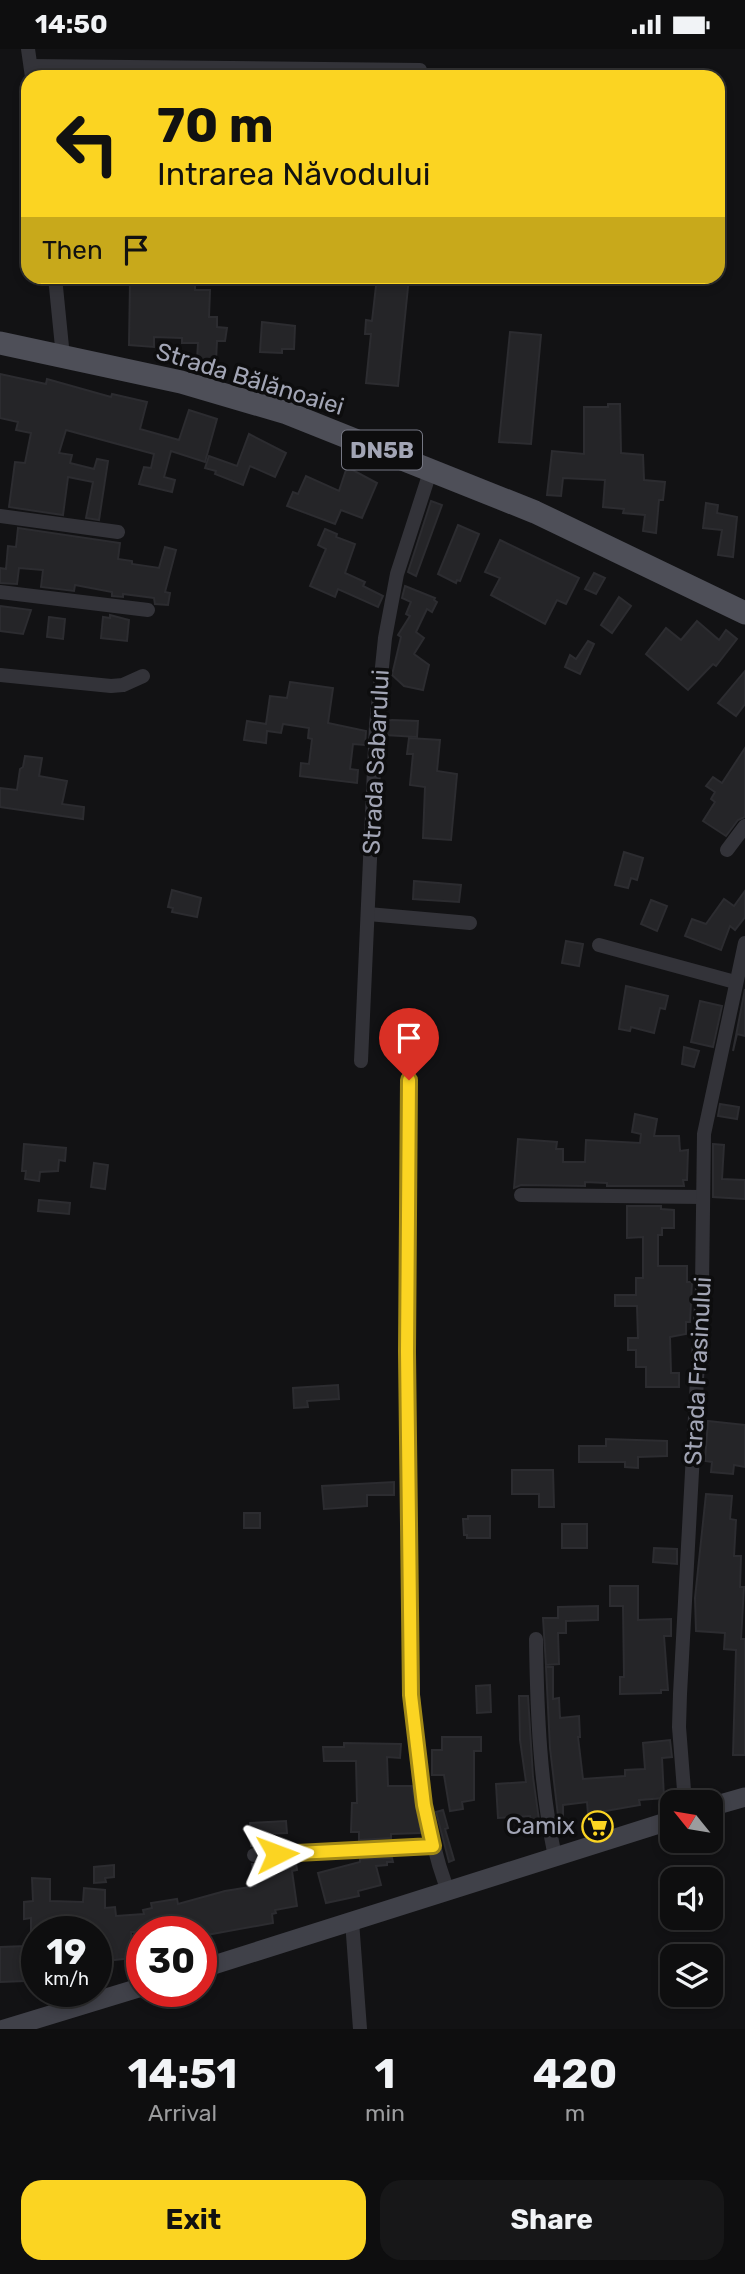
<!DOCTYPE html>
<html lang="en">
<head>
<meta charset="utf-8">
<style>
  :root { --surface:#0e0e0f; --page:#171718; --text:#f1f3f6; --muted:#9b9c9e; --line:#2e2e2f; --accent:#fbd422 }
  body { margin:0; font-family:Rubik,sans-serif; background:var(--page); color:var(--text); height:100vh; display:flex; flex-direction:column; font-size:26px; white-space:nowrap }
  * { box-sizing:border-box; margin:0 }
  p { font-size:23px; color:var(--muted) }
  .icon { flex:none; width:38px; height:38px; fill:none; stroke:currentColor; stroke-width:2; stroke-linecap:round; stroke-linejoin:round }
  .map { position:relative; height:1980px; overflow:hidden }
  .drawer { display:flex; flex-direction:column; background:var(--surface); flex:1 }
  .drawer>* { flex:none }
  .banner { position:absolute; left:21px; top:21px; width:704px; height:214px; border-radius:21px; box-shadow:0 4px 10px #0003,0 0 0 2px var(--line); background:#fbd422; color:#111; overflow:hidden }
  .needle { width:46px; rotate:300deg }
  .buttons { position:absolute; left:660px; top:1741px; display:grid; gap:14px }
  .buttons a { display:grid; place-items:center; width:63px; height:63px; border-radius:14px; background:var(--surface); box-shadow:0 4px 10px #0003,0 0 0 2px var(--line); font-size:35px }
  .speed { position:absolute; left:21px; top:1867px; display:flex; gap:14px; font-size:35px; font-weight:700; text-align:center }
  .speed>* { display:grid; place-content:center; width:91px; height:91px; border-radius:50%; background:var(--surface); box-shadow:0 4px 10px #0003,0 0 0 2px var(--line); line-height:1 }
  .speed small { font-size:18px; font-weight:400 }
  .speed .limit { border:10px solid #d22; background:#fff; color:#111 }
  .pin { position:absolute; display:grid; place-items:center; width:60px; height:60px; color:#fff; margin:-72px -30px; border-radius:50% 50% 50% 0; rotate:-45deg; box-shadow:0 0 7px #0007 }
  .pin .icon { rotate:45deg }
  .me { position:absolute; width:77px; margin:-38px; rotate:87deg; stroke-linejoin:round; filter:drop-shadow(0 0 5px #0008) }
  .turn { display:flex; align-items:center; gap:24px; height:147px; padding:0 21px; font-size:32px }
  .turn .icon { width:91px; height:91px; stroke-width:2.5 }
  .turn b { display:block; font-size:49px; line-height:60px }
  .then { display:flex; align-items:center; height:66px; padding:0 21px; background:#0003; gap:14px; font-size:26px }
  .eta { display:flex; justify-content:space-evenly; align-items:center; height:119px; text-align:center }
  .eta b { font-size:42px; font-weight:700; line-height:49px }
  .cta { display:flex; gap:14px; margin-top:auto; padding:14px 21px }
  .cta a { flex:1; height:80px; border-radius:21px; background:var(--accent); color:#111; font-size:28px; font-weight:700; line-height:80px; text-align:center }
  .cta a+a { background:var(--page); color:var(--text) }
  .status { display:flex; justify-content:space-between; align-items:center; height:49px; padding:0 35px; background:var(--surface); direction:ltr }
  .status svg { height:19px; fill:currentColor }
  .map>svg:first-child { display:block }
</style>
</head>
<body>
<div class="status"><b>14:50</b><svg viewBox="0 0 49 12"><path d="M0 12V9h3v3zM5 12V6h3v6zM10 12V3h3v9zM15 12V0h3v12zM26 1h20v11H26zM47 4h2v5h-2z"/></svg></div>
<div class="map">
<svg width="745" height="1980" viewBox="0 0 745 1980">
  <rect width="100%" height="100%" fill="#121214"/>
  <!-- building -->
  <g fill="#252528" stroke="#2c2c30" stroke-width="2">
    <polygon points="172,228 195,228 195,241 210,241 209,268 217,268 217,278 227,279 225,292 217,292 216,312 197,311 198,294 182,294 182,289 154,288 154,298 129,296 130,233 172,234"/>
    <polygon points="377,228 409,228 398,337 366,334 371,285 365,285 366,271 372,272"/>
    <polygon points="262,273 295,277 294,300 282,300 282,304 260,303"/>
    <polygon points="510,283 541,286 531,395 499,393"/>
    <polygon points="0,325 46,335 47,330 111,348 112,345 147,353 140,380 179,391 189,361 217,370 205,413 171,402 164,428 175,431 172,443 139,435 144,418 151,419 154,405 66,381 59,404 72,406 70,414 94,420 97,410 108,412 99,471 86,469 93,433 68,428 63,466 9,458 15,413 25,414 31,384 16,381 18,373 0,369"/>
    <polygon points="608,355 620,355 621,404 643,406 644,431 665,433 663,451 659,451 656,484 643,482 645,466 623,464 624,460 603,458 605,431 563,429 561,447 547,446 552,402 584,405 584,358 608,358"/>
    <polygon points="249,385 286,404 275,428 250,417 243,436 215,425 216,422 205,419 209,407 237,417"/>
    <polygon points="347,418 377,434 362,469 341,461 335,475 287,457 293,443 298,445 306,427 339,442"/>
    <polygon points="431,452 442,456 416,527 408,523"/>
    <polygon points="706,454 718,456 717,464 737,468 733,508 718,506 722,481 703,479"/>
    <polygon points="458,476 479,485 460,532 457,531 456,534 438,525"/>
    <polygon points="18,479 120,494 118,510 132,512 132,515 159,519 165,498 176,501 165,543 170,544 168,556 155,555 154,549 123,545 123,548 112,547 112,543 75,536 74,542 41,538 43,521 19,519 17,535 0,534 0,519 6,520 8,497 16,498"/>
    <polygon points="325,480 337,485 336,488 355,495 345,524 365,533 363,537 383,547 378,558 338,540 335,548 310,537 326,500 318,496"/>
    <polygon points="500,491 579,529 566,555 557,551 545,575 491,546 500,529 485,523"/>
    <polygon points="594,524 605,529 596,545 585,540"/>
    <polygon points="405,537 435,549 434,551 437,553 432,563 427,560 416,583 424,589 414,605 429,616 423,641 404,637 392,626 401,588 398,586 410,567 406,565 411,553 402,549"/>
    <polygon points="619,548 631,557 612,584 601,576"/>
    <polygon points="0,557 31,561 23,585 0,582"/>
    <polygon points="110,566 129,571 127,592 101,589 103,568 110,569"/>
    <polygon points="49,568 65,570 63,590 47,588"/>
    <polygon points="697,572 719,591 726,581 737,590 716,617 713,615 688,641 646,605 666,579 681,591"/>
    <polygon points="588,592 594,595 580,625 565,618 570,606 576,610"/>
    <polygon points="745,622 745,655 736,667 718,654"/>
    <polygon points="290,633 333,639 328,674 366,682 365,696 353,695 350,720 358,721 357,734 300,727 301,714 309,715 312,690 308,689 309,679 283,675 281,684 267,682 266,694 244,691 247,672 266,675 270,647 287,649"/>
    <polygon points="392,671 418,672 417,688 385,686 386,672"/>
    <polygon points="409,689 440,691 437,722 457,725 451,791 423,789 425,738 410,736 413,705 407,705"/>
    <polygon points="745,699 745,768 738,771 726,787 703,772 715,753 711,750 715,743 706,737 713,728 722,734"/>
    <polygon points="25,707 42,709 39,727 67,732 62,755 84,758 83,770 0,758 0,739 17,741 20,720 23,718"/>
    <polygon points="624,803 643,809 637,831 631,829 628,839 615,836"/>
    <polygon points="414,832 461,836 459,853 413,850"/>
    <polygon points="172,841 201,849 197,868 172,863 173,859 168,858"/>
    <polygon points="745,842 745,868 735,881 730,877 721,901 685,887 692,870 706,875 724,850 734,857"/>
    <polygon points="651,851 667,857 657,882 641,875"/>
    <polygon points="566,892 583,895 579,917 562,914"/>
    <polygon points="626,937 668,947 665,960 660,959 654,984 631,978 630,982 619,980"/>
    <polygon points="745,940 745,987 737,985 733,1002"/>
    <polygon points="700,952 722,957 713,998 691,993"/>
    <polygon points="684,998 699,1002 694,1018 682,1015"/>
    <polygon points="720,1055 739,1058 737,1070 718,1067"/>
    <polygon points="635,1065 657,1070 654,1087 679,1087 680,1102 688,1101 687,1131 683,1131 684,1137 607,1137 607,1134 585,1133 585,1137 521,1136 514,1139 518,1090 557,1093 556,1100 563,1100 563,1113 585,1113 586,1091 640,1094 641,1085 632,1083"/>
    <polygon points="24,1095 66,1099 65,1112 59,1111 58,1122 40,1123 39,1132 25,1130 26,1122 22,1122"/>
    <polygon points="713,1095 724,1096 722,1130 745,1131 745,1150 713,1148"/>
    <polygon points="94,1114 108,1116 105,1140 91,1138"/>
    <polygon points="39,1151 70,1154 69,1165 38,1162"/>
    <polygon points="627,1157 661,1157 661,1160 674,1161 674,1179 662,1179 662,1186 658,1186 658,1217 687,1217 687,1233 692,1233 690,1273 686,1273 686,1285 670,1288 671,1324 679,1324 679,1338 646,1338 646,1318 636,1318 636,1301 628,1301 628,1289 638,1289 637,1257 615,1257 615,1246 636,1246 636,1229 643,1229 643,1188 627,1189"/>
    <polygon points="338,1336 339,1350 307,1352 308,1358 294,1359 293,1339"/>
    <polygon points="708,1372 745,1376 745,1418 734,1416 733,1425 711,1423 712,1413 705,1412"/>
    <polygon points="606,1390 667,1392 667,1407 638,1408 638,1419 625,1418 625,1413 579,1413 579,1397 606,1397"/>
    <polygon points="512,1421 553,1421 554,1458 539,1458 539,1445 512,1445"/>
    <polygon points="394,1433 394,1446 367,1446 367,1457 324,1460 322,1437"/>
    <polygon points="706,1445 732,1447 730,1470 736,1471 734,1507 741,1507 740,1538 744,1538 741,1590 745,1590 745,1706 733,1706 736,1601 724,1600 725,1584 696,1582 695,1549"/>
    <rect x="244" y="1464" width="16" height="15"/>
    <polygon points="468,1467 490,1467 490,1489 467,1489 467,1486 464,1486 463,1470 468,1470"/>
    <rect x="562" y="1475" width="25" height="24"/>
    <polygon points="654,1499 677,1500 677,1515 653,1513"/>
    <polygon points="610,1537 638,1537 638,1571 671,1570 671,1587 664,1587 668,1641 661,1641 661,1644 620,1645 620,1628 624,1628 623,1557 610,1557"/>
    <polygon points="598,1557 598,1571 566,1572 566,1584 558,1584 559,1615 546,1616 543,1569 558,1569 558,1558"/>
    <polygon points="546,1618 553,1618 553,1650 559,1649 560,1669 579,1667 580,1688 578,1688 583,1730 625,1727 625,1721 645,1720 643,1694 670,1691 672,1708 662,1709 664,1749 639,1751 640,1756 588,1765 587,1753 563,1756 563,1775 559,1775 550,1699"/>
    <polygon points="490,1636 491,1663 477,1664 476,1637"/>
    <polygon points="519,1647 528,1647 533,1728 541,1785 534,1786 530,1767 498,1769 496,1735 526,1733 520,1691"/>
    <polygon points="442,1688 481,1688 481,1702 474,1702 474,1751 462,1753 463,1760 450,1762 444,1726 432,1726 432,1701 442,1701"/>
    <polygon points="344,1694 401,1695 400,1709 387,1708 388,1737 412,1737 421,1784 391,1785 391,1789 359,1791 359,1783 351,1783 352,1754 357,1754 356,1712 324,1712 323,1698 344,1698"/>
    <polygon points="443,1761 448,1779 445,1780 454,1811 449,1813 436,1763"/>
    <polygon points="286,1772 287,1784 264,1785 265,1796 251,1797 250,1774"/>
    <polygon points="392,1809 393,1813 387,1813 387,1816 376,1817 381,1836 358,1842 359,1847 326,1854 318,1824 360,1813 360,1810"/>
    <polygon points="296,1814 297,1821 292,1822 297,1857 275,1861 276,1864 272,1865 273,1874 201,1887 201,1883 131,1883 132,1909 96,1913 96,1883 31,1883 31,1869 24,1870 24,1853 33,1852 32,1829 50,1830 50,1852 83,1853 84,1839 105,1841 105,1859 115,1858 116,1867 144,1865 143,1861 152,1859 151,1854 177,1850 178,1855 225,1842 256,1837 252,1815"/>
    <polygon points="114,1816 114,1828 105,1829 106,1833 94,1834 94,1818"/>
    <polygon points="26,1897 25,1932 0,1933 0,1898"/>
  </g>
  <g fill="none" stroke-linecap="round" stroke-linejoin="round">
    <!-- minor -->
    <g stroke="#333339" stroke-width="14">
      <polyline points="28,0 32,28"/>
      <polyline points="31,17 420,21"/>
      <polyline points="55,228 63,308"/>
      <polyline points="0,467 118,483"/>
      <polyline points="0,543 148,561"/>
      <polyline points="0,626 111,637 123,636 143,627"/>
      <polyline points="727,801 745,777"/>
      <polyline points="368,865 470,874"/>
      <polyline points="599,896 735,933"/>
      <polyline points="361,1012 376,676 385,589 397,525 431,420"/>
      <path d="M409 1031C405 1185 407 1338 410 1492 413 1613 406 1727 448 1843"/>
      <polyline points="521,1146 703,1148"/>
      <path d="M536 1590C537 1664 540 1736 555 1808"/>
      <polyline points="685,1754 679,1678 680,1645 702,1238 704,1085 745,894"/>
      <polyline points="254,1806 433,1797"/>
      <polyline points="352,1872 360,1980"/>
    </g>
    <!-- secondary -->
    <g stroke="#404149" stroke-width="19">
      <polyline points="710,1758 745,1748"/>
      <polyline points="201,1920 672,1771"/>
      <polyline points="4,1980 142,1938"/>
    </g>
    <!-- primary -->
    <polyline stroke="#4e4f58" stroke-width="23" points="0,294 181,333 287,364 535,463 745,564"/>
  </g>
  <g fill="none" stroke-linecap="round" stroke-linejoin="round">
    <defs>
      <polyline id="route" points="277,1805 433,1797 424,1756 411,1646 407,1303 409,1031"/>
    </defs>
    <!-- route casing -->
    <use href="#route" stroke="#a38a16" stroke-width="18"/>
    <!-- route -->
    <use href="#route" stroke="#fbd422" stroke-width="12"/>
  </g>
  <!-- icons -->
  <defs>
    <symbol id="supermarket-ring" viewBox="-11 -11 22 22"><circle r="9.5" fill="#0d0d0e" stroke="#fbd422" stroke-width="1.5"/><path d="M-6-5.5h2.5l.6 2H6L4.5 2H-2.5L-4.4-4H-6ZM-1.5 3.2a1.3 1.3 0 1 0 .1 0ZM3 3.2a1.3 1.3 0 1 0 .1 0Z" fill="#fbd422"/></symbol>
  </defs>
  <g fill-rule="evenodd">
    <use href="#supermarket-ring" x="580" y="1760" width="35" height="35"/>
  </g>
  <g text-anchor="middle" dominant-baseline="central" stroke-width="7" stroke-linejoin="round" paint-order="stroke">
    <!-- shield labels -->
    <rect fill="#0d0d0e" stroke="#757783" stroke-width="2" x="342" y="381.5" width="80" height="39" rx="5"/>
    <g font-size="23" font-weight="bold" fill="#a2a5b5">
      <text x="382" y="401">DN5B</text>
    </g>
    <!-- street labels -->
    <g font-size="24" fill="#a2a5b5" stroke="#0d0d0e">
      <text transform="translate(250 330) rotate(17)">Strada Bălănoaiei</text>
      <text transform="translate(376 713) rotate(-87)">Strada Sabarului</text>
      <text transform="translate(698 1322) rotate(-87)">Strada Frasinului</text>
    </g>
    <!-- poi labels -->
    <g font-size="24" fill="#a2a5b5" stroke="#0d0d0e" text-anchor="end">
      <text x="575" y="1777">Camix</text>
    </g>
  </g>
</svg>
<div class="buttons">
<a><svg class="needle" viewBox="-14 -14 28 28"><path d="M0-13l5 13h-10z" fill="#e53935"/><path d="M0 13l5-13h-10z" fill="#9b9c9e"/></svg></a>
<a><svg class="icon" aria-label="sound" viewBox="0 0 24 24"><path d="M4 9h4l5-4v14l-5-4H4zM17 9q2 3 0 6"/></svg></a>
<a><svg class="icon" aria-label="layers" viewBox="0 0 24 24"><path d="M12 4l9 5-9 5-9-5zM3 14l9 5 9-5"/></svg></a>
</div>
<div class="speed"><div>19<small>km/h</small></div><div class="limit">30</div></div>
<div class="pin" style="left:409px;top:1031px;background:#d93025"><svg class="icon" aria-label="arrive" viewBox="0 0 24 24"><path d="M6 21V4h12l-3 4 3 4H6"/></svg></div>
<svg class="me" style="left:277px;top:1805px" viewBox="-20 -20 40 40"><path d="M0-17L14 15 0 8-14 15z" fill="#fbd422" stroke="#fff" stroke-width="4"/></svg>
<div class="banner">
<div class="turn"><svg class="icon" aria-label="left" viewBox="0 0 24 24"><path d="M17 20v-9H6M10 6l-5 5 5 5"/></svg><div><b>70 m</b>Intrarea Năvodului</div></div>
<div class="then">Then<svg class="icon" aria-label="arrive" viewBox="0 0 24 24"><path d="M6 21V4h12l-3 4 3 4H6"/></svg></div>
</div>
</div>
<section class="drawer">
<div class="eta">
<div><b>14:51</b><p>Arrival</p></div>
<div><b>1</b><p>min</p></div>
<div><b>420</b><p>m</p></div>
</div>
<div class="cta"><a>Exit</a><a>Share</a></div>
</section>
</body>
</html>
